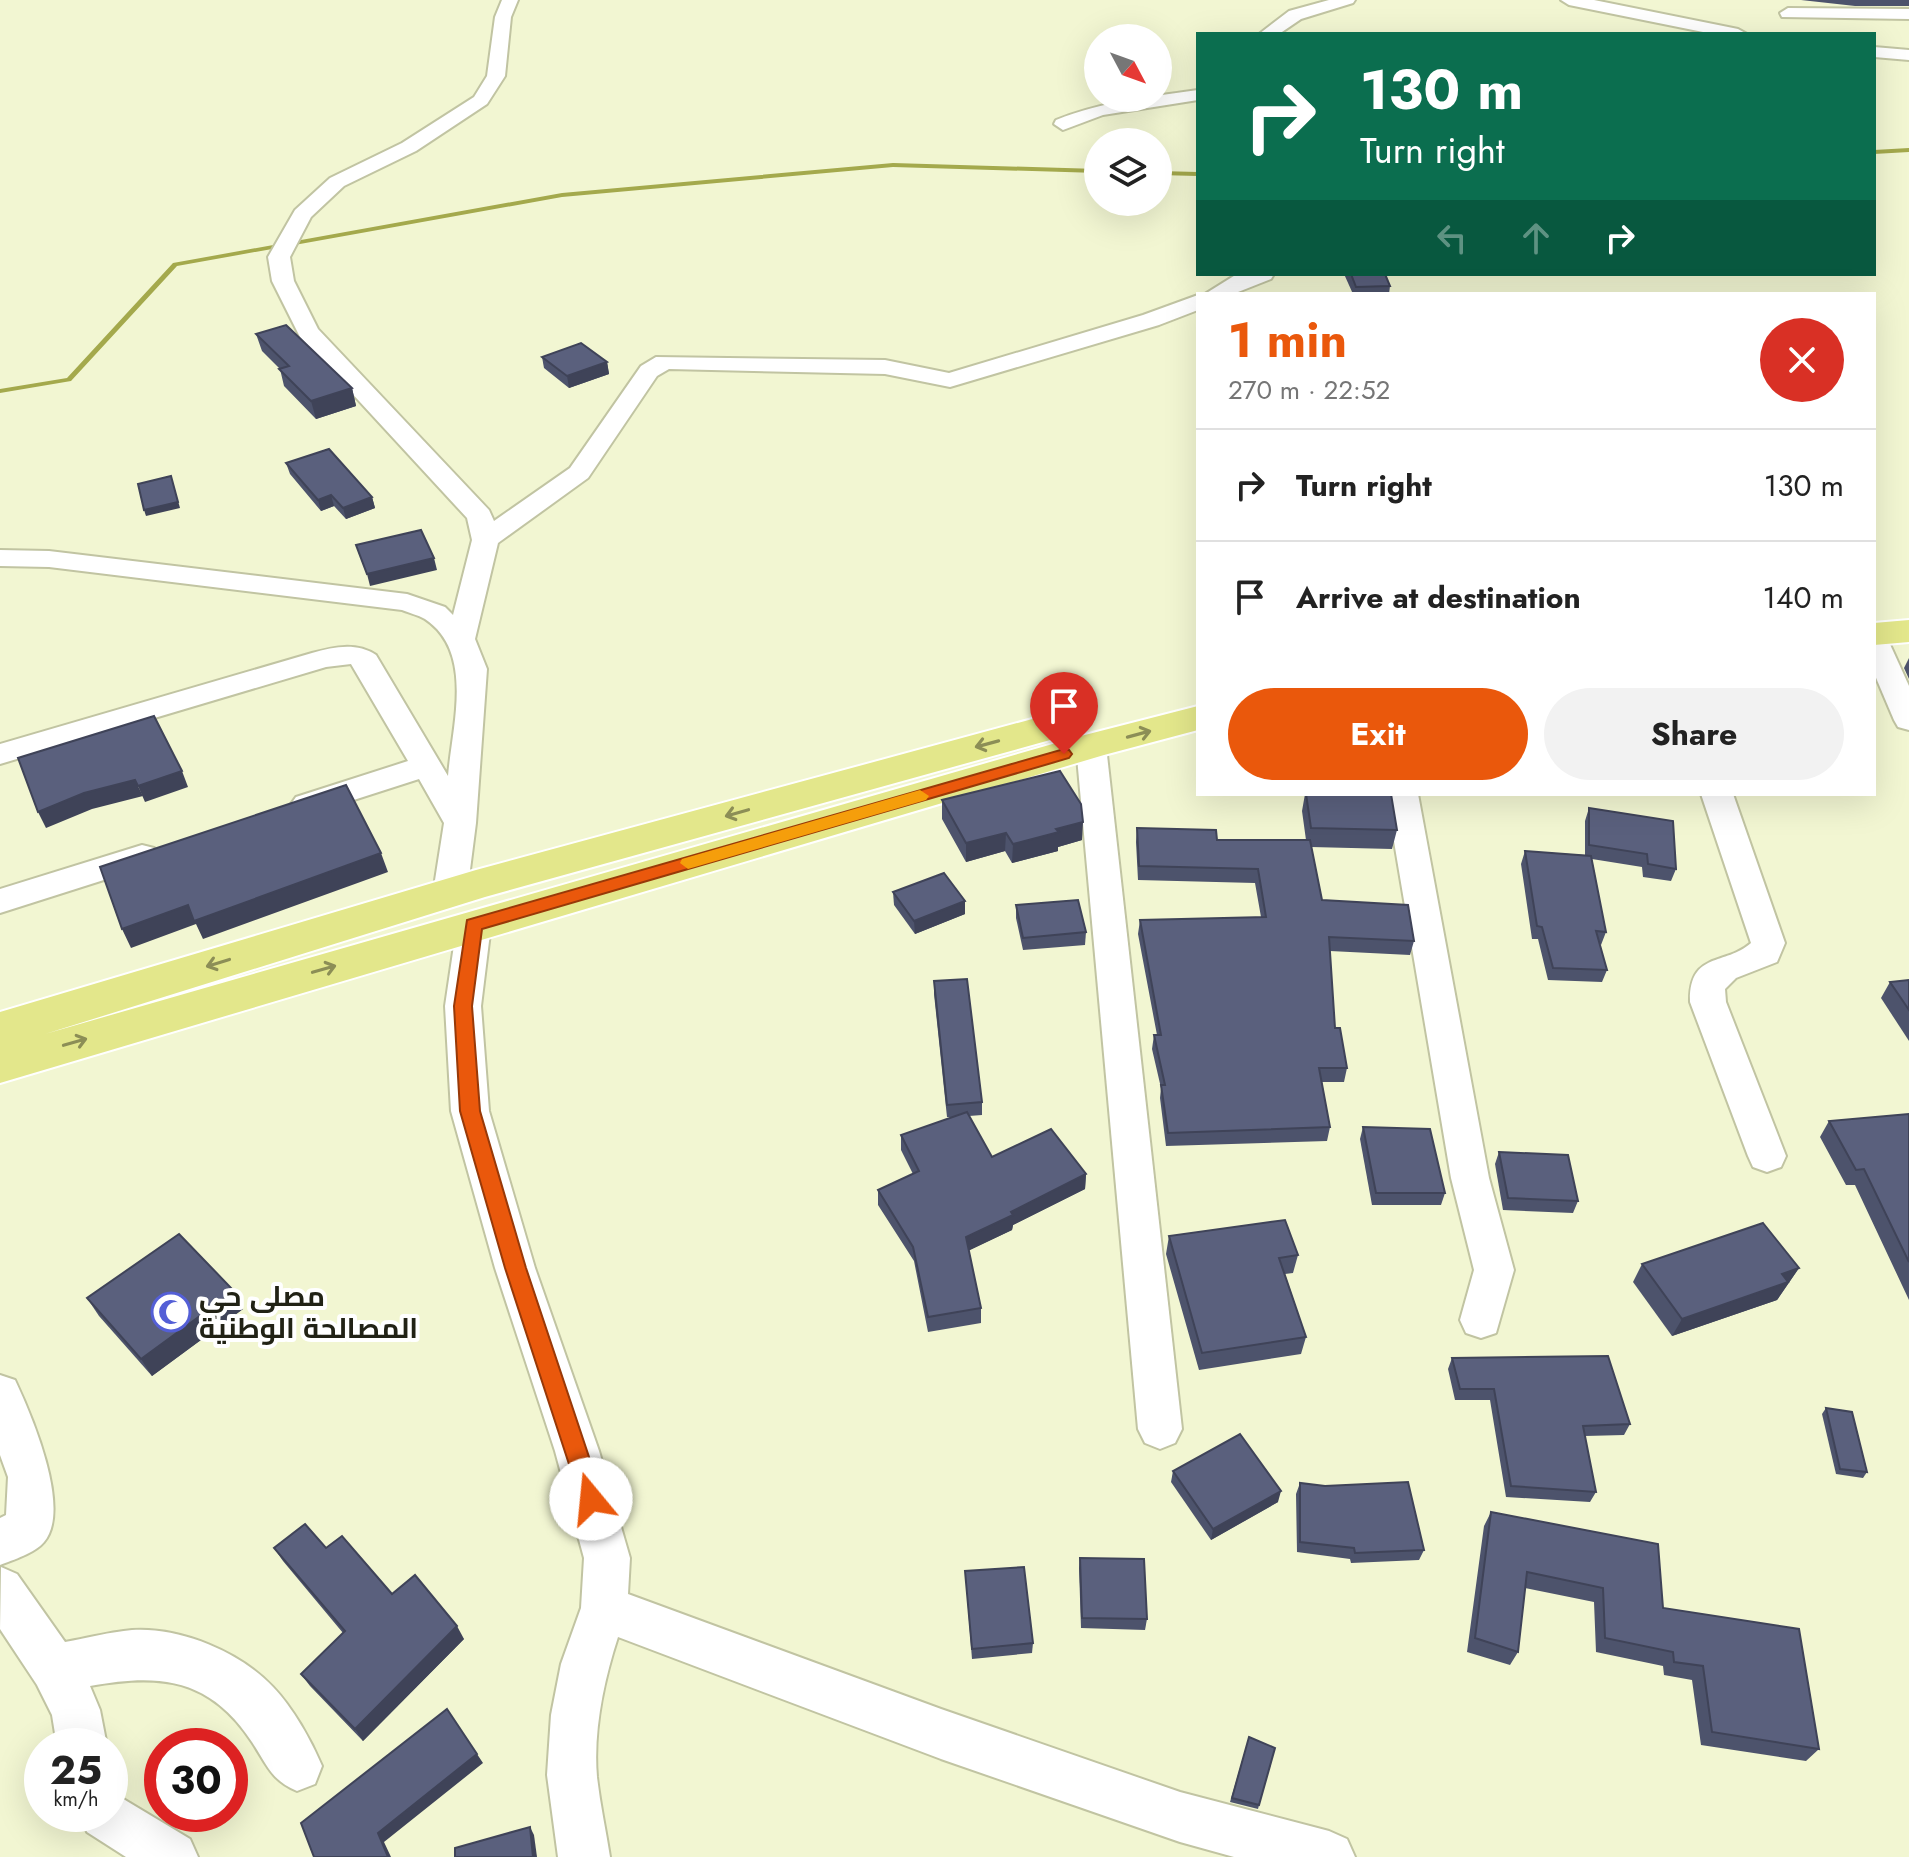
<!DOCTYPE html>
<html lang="en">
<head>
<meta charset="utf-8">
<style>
  :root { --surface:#fff; --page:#f2f2f2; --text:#222; --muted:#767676; --line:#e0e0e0; --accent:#ea580c }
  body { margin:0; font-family:Jost,Cairo,sans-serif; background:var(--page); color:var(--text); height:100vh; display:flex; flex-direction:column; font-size:30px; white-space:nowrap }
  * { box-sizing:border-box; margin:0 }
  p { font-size:26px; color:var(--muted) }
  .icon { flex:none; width:44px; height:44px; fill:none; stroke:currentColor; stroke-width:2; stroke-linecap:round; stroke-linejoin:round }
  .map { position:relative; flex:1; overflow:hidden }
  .side { position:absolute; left:1196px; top:292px; width:680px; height:504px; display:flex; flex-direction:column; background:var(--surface); border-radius:0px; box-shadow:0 8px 32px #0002 }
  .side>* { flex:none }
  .hud { position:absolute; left:1196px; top:32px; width:680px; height:244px; border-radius:0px; box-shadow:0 8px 32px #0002; background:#0b6e4f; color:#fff; overflow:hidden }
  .needle { width:52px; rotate:131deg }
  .buttons { position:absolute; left:1084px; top:24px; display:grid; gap:16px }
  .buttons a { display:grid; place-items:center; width:88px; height:88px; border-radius:50%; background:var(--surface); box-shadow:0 8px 32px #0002; font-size:40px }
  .speed { position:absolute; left:24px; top:1728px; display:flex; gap:16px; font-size:40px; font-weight:700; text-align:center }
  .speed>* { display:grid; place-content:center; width:104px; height:104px; border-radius:50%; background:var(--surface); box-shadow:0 8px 32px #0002; line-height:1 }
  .speed small { font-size:20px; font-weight:400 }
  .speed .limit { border:12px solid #d22; background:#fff; color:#111 }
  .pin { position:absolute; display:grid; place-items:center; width:68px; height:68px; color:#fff; margin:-82px -34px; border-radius:50% 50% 50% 0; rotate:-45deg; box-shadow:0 0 8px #0007 }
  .pin .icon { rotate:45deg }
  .me { position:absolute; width:88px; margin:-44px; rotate:343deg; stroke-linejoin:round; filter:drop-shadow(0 0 6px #0008) }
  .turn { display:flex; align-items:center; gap:28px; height:168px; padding:0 32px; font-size:36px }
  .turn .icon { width:104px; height:104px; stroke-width:2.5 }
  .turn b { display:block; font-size:56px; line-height:68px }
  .lanes { display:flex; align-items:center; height:76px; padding:0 32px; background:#0003; justify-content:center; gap:40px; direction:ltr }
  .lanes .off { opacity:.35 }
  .round { display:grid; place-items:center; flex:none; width:84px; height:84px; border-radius:42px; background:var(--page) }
  .overview { display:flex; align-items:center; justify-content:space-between; height:136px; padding:0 32px }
  h1 { font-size:48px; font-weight:700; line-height:60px; color:var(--accent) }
  .cta { display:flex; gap:16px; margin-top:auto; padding:16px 32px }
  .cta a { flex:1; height:92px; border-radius:48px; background:var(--accent); color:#fff; font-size:32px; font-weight:700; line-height:92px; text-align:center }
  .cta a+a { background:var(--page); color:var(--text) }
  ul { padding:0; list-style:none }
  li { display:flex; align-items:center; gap:24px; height:112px; padding:0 32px; border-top:2px solid var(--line) }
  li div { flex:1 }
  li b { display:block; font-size:30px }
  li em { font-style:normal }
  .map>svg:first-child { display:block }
</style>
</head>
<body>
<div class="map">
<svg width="1909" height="1857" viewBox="0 0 1909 1857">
  <rect width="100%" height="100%" fill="#f2f6d2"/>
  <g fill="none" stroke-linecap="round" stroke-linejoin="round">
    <!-- stream -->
    <g fill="#a4a94c" fill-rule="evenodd">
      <polygon points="1909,148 1909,152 1874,154 1874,150"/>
      <polygon points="893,163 1098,169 1098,173 893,167 562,197 177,266 71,381 0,393 0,389 67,378 173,263 562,193"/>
      <polygon points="1158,171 1198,172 1198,176 1158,175"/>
    </g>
    <defs>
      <g id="minor">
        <path d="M502 0H518L511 17 505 76 487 104 416 151 344 186 311 217 290 257 294 281 318 329 489 510 494 521 570 468 641 366 656 357 885 360 949 373 1143 315 1198 295V310L1159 325 950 387 885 374 669 369 657 376 588 478 498 543 475 639 487 669 476 823 467 893 462 901 450 905 438 901 433 893 444 823 419 779 307 815 296 811 291 804 296 797 408 761 351 664 326 667 0 764V744L312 653C334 647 356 642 376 655L448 776C452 726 475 652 425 619 418 615 409 613 402 610L49 567 0 566V550L49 551 407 594 445 607 453 615 472 540 467 518 300 337 272 281 268 257 295 210 330 178 402 143 474 97 487 76 495 17Z"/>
        <polygon points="1329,0 1355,0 1353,3 1301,19 1279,34 1259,34 1289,11"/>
        <polygon points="1561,0 1594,0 1738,29 1747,34 1713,34 1569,5"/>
        <polygon points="1788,8 1909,9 1909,19 1782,17 1780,13"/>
        <polygon points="1874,47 1909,50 1909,60 1874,57"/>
        <path d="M1198 90V100L1103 115 1063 130 1054 124 1056 120C1104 101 1149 97 1198 90Z"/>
        <polygon points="1237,274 1274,274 1271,279 1233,294 1205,294"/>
        <polygon points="1874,631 1884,634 1888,640 1909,686 1909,730 1898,727 1894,720 1874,673"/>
        <polygon points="1091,736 1102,739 1106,746 1182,1429 1175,1443 1160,1449 1145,1443 1138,1429 1076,746 1080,739"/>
        <polygon points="1386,794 1418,794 1489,1178 1514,1270 1496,1333 1481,1338 1466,1333 1460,1320 1474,1270 1451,1178"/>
        <path d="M1701 794H1733L1785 943 1777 962 1736 978 1725 989 1726 1002 1786 1156 1781 1167 1767 1172 1753 1167 1748 1156 1690 1002C1689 951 1725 966 1751 943Z"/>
        <polygon points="142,845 154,848 158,856 154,864 0,913 0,889"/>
        <path d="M474 913 486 916 491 925 481 1006 489 1111 535 1268 599 1451 630 1558 628 1594 941 1709 1180 1792 1329 1831 1347 1839 1355 1857H1234L1180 1842 941 1759 618 1637C604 1680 593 1731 597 1777 600 1804 606 1831 610 1857H558L547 1775 551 1715 561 1664 581 1608 584 1558 555 1451 495 1268 451 1111 445 1006 457 925 462 916Z"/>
        <path d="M0 1375 15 1380C31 1414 72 1509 44 1542 35 1553 13 1560 0 1565V1518L6 1515 8 1477 0 1455Z"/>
        <path d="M1 1567 17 1574 65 1642C87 1638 110 1632 132 1630 181 1627 240 1652 273 1687 293 1708 311 1740 322 1766L315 1784 297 1791C271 1780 267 1765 252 1742 210 1678 160 1673 90 1686L100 1710 107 1746H57L52 1715 37 1685 0 1629Z"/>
        <polygon points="110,1791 190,1839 198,1857 126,1857 87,1832 80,1814 110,1814"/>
      </g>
      <g id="primary">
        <polygon points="1909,620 1909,642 1874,645 1874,623"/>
        <polygon points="1198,706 1198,730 1104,755 0,1083 0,1012 476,870 1058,712 1072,709 1086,712 1091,721 1086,730 485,897 45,1034 1077,737"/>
      </g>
    </defs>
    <!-- minor casing -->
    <use href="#minor" stroke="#c1c4a2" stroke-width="4"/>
    <!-- primary casing -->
    <use href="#primary" stroke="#fff" stroke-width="4"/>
    <!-- minor -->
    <use href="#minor" fill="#fff" fill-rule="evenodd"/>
    <!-- primary -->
    <use href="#primary" fill="#e3e78b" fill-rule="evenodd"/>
  </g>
  <!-- wall -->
  <g fill="#4d536c">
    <polygon points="1801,0 1909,0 1909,6 1855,6"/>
    <polygon points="1344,274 1385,274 1390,286 1389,294 1353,294"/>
    <polygon points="256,334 352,388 356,406 316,419 284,386 280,369 262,351"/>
    <polygon points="542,357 607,362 609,374 569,388 544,368"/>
    <polygon points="286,463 372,497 375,508 346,519 334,506 321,511 290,474"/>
    <polygon points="1909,658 1909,679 1904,668"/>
    <polygon points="1305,794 1391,794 1397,830 1392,849 1311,847 1322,900 1414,941 1410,955 1330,951 1335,1028 1347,1068 1344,1082 1322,1082 1330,1127 1327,1141 1166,1146 1160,1098 1161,1088 1152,1049 1154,1035 1157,1035 1138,934 1140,920 1261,917 1255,883 1138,880 1136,842 1137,828 1217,840 1306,840 1302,811"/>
    <polygon points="942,800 1082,840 1058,847 1058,851 1012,863 1005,851 966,862 942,819"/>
    <polygon points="1589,808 1676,869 1671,881 1643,877 1642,867 1592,859 1606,932 1601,945 1600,944 1607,970 1602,982 1548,980 1538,939 1532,939 1521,864 1525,851 1585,855 1585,821"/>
    <polygon points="893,892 965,901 965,914 915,934 894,905"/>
    <polygon points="1016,905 1086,932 1085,945 1023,950 1016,918"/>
    <polygon points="1909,980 1909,1041 1881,998 1890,982"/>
    <polygon points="934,981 982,1102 982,1115 969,1116 992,1157 1086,1174 1085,1189 1013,1225 1012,1230 969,1250 981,1308 981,1323 928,1332 914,1261 878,1205 878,1190 913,1174 901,1150 901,1135 954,1117 947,1117 934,994"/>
    <polygon points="1909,1114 1909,1300 1855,1185 1846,1185 1820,1137 1829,1121"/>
    <polygon points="1363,1127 1445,1193 1441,1205 1372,1205 1360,1139"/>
    <polygon points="1499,1152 1578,1201 1573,1213 1503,1210 1495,1164"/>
    <polygon points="1169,1236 1298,1255 1293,1273 1285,1274 1306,1337 1301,1354 1199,1370 1166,1254"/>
    <polygon points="1642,1264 1799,1268 1777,1300 1672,1336 1633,1282"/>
    <polygon points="234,1291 243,1309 152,1376 99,1316 87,1298"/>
    <polygon points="1452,1358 1630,1424 1624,1435 1585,1436 1596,1492 1590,1502 1506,1497 1490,1400 1455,1400 1448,1369"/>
    <polygon points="1826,1408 1867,1472 1863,1478 1836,1474 1822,1414"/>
    <polygon points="1173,1471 1278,1502 1211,1540 1171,1482"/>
    <polygon points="1300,1483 1424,1550 1419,1560 1351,1563 1350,1559 1297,1552 1296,1494"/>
    <polygon points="1491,1512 1663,1608 1819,1749 1806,1761 1701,1745 1692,1680 1664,1675 1663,1666 1596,1652 1594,1602 1525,1588 1518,1652 1510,1665 1467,1652 1484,1526"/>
    <polygon points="274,1548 326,1548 392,1594 464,1639 363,1741 310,1686 301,1674 343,1633 283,1561"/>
    <polygon points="1080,1558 1147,1619 1145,1630 1081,1628 1079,1568"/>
    <polygon points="965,1571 1033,1643 1032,1653 972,1659"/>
    <polygon points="1249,1737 1275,1748 1258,1809 1230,1802"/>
  </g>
  <!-- shaded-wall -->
  <g fill="#3f4358">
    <polygon points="607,362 609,374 569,388 567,376"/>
    <polygon points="352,388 356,406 316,419 311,401"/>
    <polygon points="171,476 180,508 146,516 144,510"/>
    <polygon points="331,495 334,506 321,511 318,500"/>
    <polygon points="372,497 375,508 346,519 343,508"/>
    <polygon points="434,558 437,570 370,586 367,574"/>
    <polygon points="182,771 188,787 145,802 138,786"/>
    <polygon points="135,780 143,796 92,809 46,828 38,812 84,793"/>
    <polygon points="1083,822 1082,840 1058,847 1058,851 1012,863 1013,844 1056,829"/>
    <polygon points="1006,833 1005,851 966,862 966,843"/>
    <polygon points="381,853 388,872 203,939 196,924 131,948 122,929 188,905"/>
    <polygon points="965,901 965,914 915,934 914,921"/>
    <polygon points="1086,1174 1085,1189 1013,1225 1012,1230 966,1252 966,1237 1011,1212"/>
    <polygon points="1799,1268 1777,1300 1672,1336 1682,1319 1782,1274"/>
    <polygon points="234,1291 243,1309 152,1376 141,1359"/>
    <polygon points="1281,1491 1278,1502 1211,1540 1213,1529"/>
    <polygon points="457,1626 464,1639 363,1741 355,1729"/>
    <polygon points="477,1754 483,1763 384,1842 391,1857 388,1857 378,1833"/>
    <polygon points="530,1827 534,1835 537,1857 533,1857"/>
  </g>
  <!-- building -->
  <g fill="#5a607d" stroke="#3f4358" stroke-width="2">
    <polygon points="1351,274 1385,274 1390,286 1356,287"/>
    <polygon points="286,325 352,388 311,401 279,369 289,366 256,334"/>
    <polygon points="581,343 607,362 567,376 542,357"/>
    <polygon points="329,449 372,497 343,508 331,495 318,500 286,463"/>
    <polygon points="171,476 178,502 144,510 138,484"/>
    <polygon points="421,530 434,558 367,574 356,545"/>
    <polygon points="154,716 182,771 138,786 135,780 84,793 38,812 18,758"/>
    <polygon points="1060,771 1081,804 1083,822 1056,829 1059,832 1013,844 1006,833 966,843 942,800"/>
    <polygon points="346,785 381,853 194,921 188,905 122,929 100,867"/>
    <polygon points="1306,794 1391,794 1397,830 1311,828"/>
    <polygon points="1589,808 1673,821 1676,869 1648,864 1647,854 1589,845"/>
    <polygon points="1137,828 1216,830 1217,840 1310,840 1322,900 1408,905 1414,941 1329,937 1335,1028 1340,1028 1347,1068 1319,1068 1330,1127 1168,1133 1161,1085 1165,1085 1154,1035 1161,1035 1140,920 1266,917 1258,869 1139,866"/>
    <polygon points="1525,851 1591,856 1606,932 1596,931 1607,970 1553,968 1542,927 1537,926"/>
    <polygon points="944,873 965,901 914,921 893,892"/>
    <polygon points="1078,900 1086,932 1023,938 1016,905"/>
    <polygon points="967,979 982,1102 947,1105 934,981"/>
    <polygon points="1909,980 1909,1010 1890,982"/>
    <polygon points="967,1112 992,1157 1051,1129 1086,1174 1011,1212 1013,1215 966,1237 981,1308 928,1317 913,1247 878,1190 919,1171 901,1135"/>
    <polygon points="1909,1114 1909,1262 1864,1169 1856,1170 1829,1121"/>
    <polygon points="1363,1127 1430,1129 1445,1193 1376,1193"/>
    <polygon points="1499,1152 1568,1155 1578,1201 1508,1198"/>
    <polygon points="1285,1220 1298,1255 1279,1258 1306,1337 1202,1353 1169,1236"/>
    <polygon points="1763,1223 1799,1268 1782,1274 1788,1282 1682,1319 1642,1264"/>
    <polygon points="179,1234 234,1291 141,1359 87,1298"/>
    <polygon points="1608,1356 1630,1424 1583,1426 1596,1492 1511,1486 1494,1389 1460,1389 1452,1358"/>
    <polygon points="1826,1408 1852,1412 1867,1472 1840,1469"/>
    <polygon points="1240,1434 1281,1491 1213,1529 1173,1471"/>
    <polygon points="1408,1482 1424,1550 1355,1553 1354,1548 1300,1542 1300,1483 1325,1486"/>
    <polygon points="1491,1512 1658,1544 1663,1608 1799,1629 1819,1749 1712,1732 1703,1666 1674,1662 1673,1652 1605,1638 1603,1588 1527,1572 1518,1652 1475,1638"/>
    <polygon points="305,1524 326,1548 342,1536 392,1594 415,1575 457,1626 355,1729 301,1674 345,1631 274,1548"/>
    <polygon points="1080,1558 1144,1559 1147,1619 1082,1618"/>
    <polygon points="1024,1567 1033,1643 972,1649 965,1571"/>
    <polygon points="447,1709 477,1754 378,1833 388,1857 314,1857 301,1823"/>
    <polygon points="1249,1737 1275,1748 1259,1805 1232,1798"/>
    <polygon points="530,1827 533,1857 455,1857 455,1848"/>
  </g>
  <!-- one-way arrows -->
  <defs><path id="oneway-shaft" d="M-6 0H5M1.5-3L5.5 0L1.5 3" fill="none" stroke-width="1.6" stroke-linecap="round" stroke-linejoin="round" transform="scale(2)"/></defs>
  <g stroke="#8c8e56">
    <use href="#oneway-shaft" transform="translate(1139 734) rotate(-15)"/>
    <use href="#oneway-shaft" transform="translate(987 744) rotate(165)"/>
    <use href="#oneway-shaft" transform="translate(737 813) rotate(164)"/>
    <use href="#oneway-shaft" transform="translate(218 963) rotate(163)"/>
    <use href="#oneway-shaft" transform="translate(324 969) rotate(-16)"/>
    <use href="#oneway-shaft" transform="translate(75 1042) rotate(-16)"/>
  </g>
  <!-- route -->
  <polygon fill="#ea580c" stroke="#983908" stroke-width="2" points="1064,749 1069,750 1072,754 1069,758 482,929 472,1006 480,1111 526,1268 603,1499 599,1507 591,1510 583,1507 505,1268 460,1111 454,1006 467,920"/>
  <!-- slow -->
  <polygon fill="#f59e0b" points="920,790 929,796 926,800 688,869 680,863 682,859"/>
  <!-- icons -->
  <defs>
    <symbol id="mosque-ring" viewBox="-11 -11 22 22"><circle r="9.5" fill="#fff" stroke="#545fd6" stroke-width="1.5"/><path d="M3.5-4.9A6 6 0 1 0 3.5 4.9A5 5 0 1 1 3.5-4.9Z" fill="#545fd6"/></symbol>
  </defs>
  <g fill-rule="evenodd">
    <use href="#mosque-ring" x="149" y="1290" width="44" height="44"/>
  </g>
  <g text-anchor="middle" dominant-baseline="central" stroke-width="8" stroke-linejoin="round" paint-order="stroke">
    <!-- near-poi labels -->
    <g font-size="28" font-weight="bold" fill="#212215" stroke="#fff" text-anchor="start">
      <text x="199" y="1296">مصلى حي<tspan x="199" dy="32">المصالحة الوطنية</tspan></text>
    </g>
  </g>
</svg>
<div class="buttons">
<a><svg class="needle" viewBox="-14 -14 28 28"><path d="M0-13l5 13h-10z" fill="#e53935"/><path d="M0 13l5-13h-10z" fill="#767676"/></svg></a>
<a><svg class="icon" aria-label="layers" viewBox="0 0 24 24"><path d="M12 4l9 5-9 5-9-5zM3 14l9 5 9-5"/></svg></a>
</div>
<div class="speed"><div>25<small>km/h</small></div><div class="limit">30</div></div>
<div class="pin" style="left:1064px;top:754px;background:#d93025"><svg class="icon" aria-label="arrive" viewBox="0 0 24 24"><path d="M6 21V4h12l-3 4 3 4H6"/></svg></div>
<svg class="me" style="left:591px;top:1499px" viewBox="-20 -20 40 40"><circle r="19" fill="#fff"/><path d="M0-13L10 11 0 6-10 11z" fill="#ea580c"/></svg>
<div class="hud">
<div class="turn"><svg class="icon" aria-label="right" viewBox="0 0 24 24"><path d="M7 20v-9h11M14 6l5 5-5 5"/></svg><div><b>130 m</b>Turn right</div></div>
<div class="lanes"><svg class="icon off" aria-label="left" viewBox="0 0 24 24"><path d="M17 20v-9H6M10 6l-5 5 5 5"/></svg><svg class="icon off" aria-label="ahead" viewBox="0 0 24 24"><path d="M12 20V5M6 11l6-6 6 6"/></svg><svg class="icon" aria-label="right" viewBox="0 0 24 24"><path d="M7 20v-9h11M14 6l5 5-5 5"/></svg></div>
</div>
<section class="side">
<div class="overview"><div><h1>1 min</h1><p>270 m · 22:52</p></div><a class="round" style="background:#d93025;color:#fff"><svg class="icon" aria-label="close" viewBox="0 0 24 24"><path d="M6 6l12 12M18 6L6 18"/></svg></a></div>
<ul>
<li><svg class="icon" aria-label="right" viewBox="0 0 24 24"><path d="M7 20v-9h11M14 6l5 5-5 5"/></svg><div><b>Turn right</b></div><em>130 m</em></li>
<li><svg class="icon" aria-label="arrive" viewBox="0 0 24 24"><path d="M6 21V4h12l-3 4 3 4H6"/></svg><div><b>Arrive at destination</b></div><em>140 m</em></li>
</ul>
<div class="cta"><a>Exit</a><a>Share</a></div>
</section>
</div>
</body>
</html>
